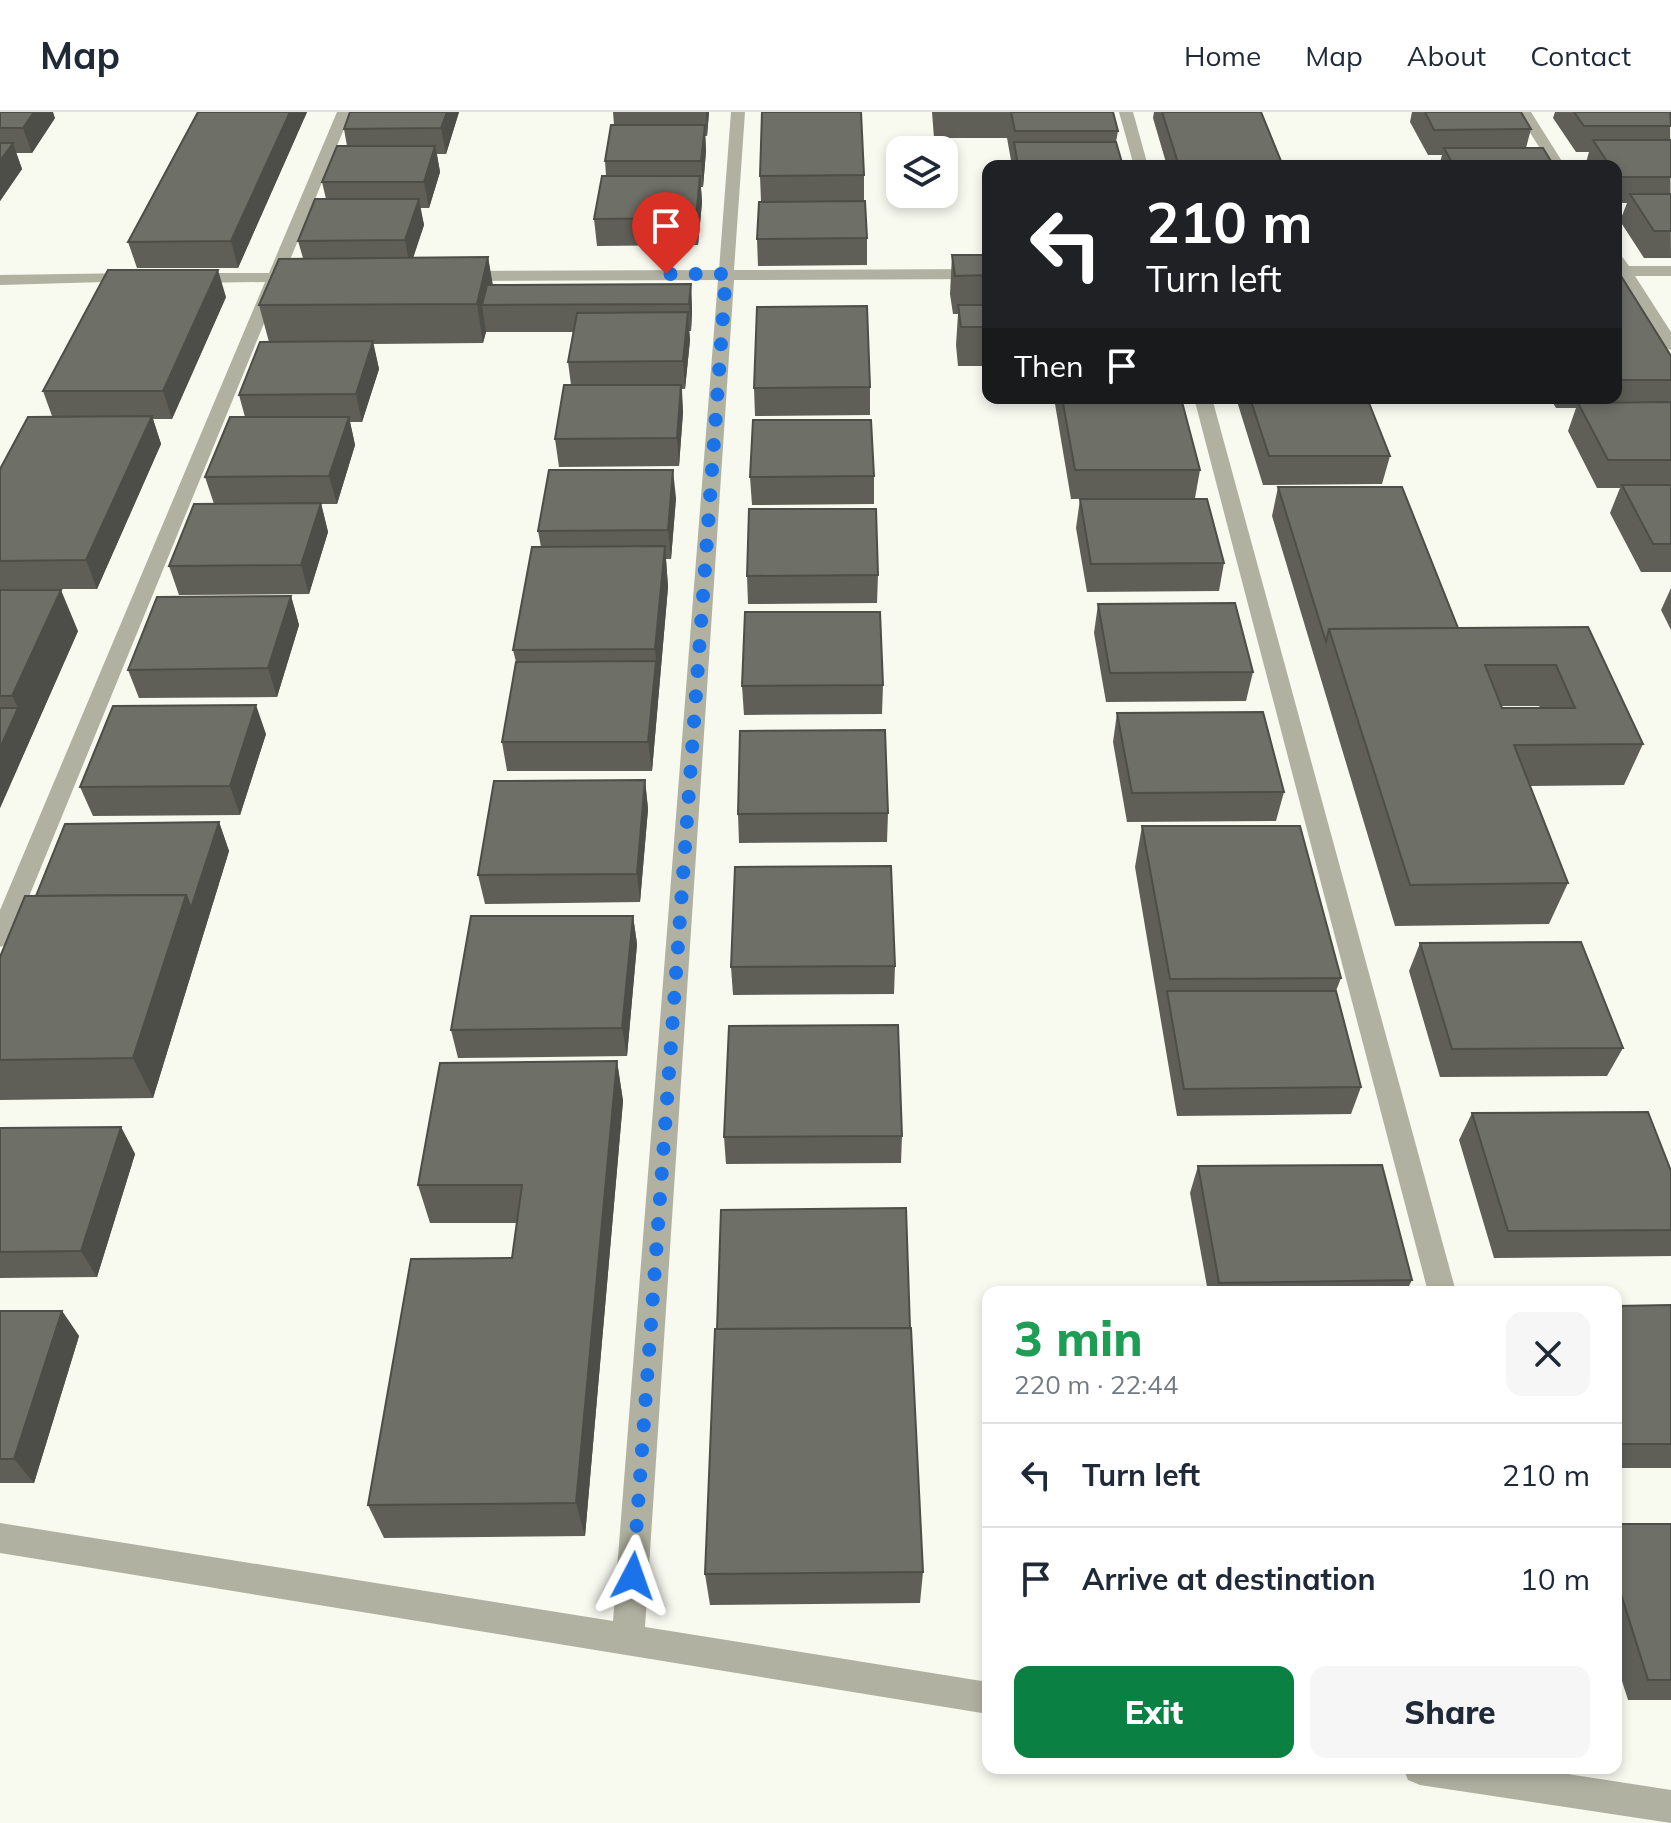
<!DOCTYPE html>
<html lang="en">
<head>
<meta charset="utf-8">
<style>
  :root { --surface:#fff; --page:#f6f6f7; --text:#1f2937; --muted:#747a83; --line:#e0e1e3; --accent:#0b8043 }
  body { margin:0; font-family:Mulish,sans-serif; background:var(--page); color:var(--text); height:100vh; display:flex; flex-direction:column; font-size:30px; white-space:nowrap }
  * { box-sizing:border-box; margin:0 }
  p { font-size:26px; color:var(--muted) }
  .icon { flex:none; width:44px; height:44px; fill:none; stroke:currentColor; stroke-width:2; stroke-linecap:round; stroke-linejoin:round }
  .map { position:relative; flex:1; overflow:hidden }
  .drawer { position:absolute; left:982px; top:1174px; width:640px; height:488px; display:flex; flex-direction:column; background:var(--surface); border-radius:16px; box-shadow:0 4px 12px #0003 }
  .drawer>* { flex:none }
  .banner { position:absolute; left:982px; top:48px; width:640px; height:244px; border-radius:16px; box-shadow:0 4px 12px #0003; background:#202124; color:#fff; overflow:hidden }
  .tools { position:absolute; left:886px; top:24px; display:grid; gap:16px }
  .tools a { display:grid; place-items:center; width:72px; height:72px; border-radius:16px; background:var(--surface); box-shadow:0 4px 12px #0003; font-size:40px }
  .pin { position:absolute; display:grid; place-items:center; width:68px; height:68px; color:#fff; margin:-82px -34px; border-radius:50% 50% 50% 0; rotate:-45deg; box-shadow:0 0 8px #0007 }
  .pin .icon { rotate:45deg }
  .me { position:absolute; width:88px; margin:-44px; rotate:4deg; stroke-linejoin:round; filter:drop-shadow(0 0 6px #0008) }
  .turn { display:flex; align-items:center; gap:28px; height:168px; padding:0 32px; font-size:36px }
  .turn .icon { width:104px; height:104px; stroke-width:2.5 }
  .turn b { display:block; font-size:56px; line-height:68px }
  .then { display:flex; align-items:center; height:76px; padding:0 32px; background:#0003; gap:16px; font-size:30px }
  .round { display:grid; place-items:center; flex:none; width:84px; height:84px; border-radius:16px; background:var(--page) }
  .headline { display:flex; align-items:center; justify-content:space-between; height:136px; padding:0 32px }
  h1 { font-size:48px; font-weight:800; line-height:60px; color:#1e9e55 }
  .primary-button { display:flex; gap:16px; margin-top:auto; padding:16px 32px }
  .primary-button a { flex:1; height:92px; border-radius:16px; background:var(--accent); color:#fff; font-size:32px; font-weight:800; line-height:92px; text-align:center }
  .primary-button a+a { background:var(--page); color:var(--text) }
  ul { padding:0; list-style:none }
  li { display:flex; align-items:center; gap:24px; height:104px; padding:0 32px; border-top:2px solid var(--line) }
  li div { flex:1 }
  li b { display:block; font-size:30px }
  li em { font-style:normal }
  header { display:flex; align-items:center; gap:48px; box-sizing:border-box; height:112px; padding:0 40px; background:var(--surface); border-bottom:2px solid var(--line) }
  header strong { font-size:38px }
  nav { display:flex; gap:44px; margin-inline-start:auto; font-size:28px }
  .map>svg:first-child { display:block }
</style>
</head>
<body>
<header>
<strong>Map</strong>
<nav><a>Home</a><a>Map</a><a>About</a><a>Contact</a></nav>
</header>
<div class="map">
<svg width="1671" height="1711" viewBox="0 0 1671 1711">
  <rect width="100%" height="100%" fill="#f8f9ef"/>
  <g fill="none" stroke-linecap="round" stroke-linejoin="round">
    <!-- minor -->
    <g fill="#b0b1a0" fill-rule="evenodd">
      <polygon points="337,0 351,0 285,160 302,160 310,165 302,170 281,170 12,826 8,832 0,835 0,798 265,170 190,171 182,166 190,161 269,161"/>
      <polygon points="731,0 745,0 734,158 988,157 988,167 734,168 645,1515 988,1570 988,1602 0,1441 0,1411 613,1509 718,168 458,169 450,164 458,159 719,158"/>
      <polygon points="1119,0 1133,0 1148,54 1134,54"/>
      <polygon points="1517,0 1531,0 1565,54 1551,54"/>
      <polygon points="1616,141 1621,143 1629,154 1671,154 1671,164 1635,164 1671,220 1671,238 1665,236 1619,164 1616,164"/>
      <polygon points="134,161 142,166 140,169 0,173 0,163"/>
      <polygon points="1194,286 1212,286 1456,1180 1428,1180"/>
      <polygon points="1403,1656 1529,1656 1671,1678 1671,1711 1420,1673 1408,1668"/>
    </g>
  </g>
  <!-- wall -->
  <g fill="#5f5f58" fill-rule="evenodd">
    <polygon points="0,0 55,6 32,41 16,41 22,57 0,89"/>
    <polygon points="198,0 307,0 238,156 137,156 128,130"/>
    <polygon points="459,0 446,42 437,42 440,60 429,96 420,96 424,113 413,146 488,145 493,173 691,172 692,199 691,219 689,219 690,228 685,277 682,277 683,300 679,354 559,355 555,327 571,273 568,250 573,220 486,220 483,231 373,232 379,257 362,310 350,310 355,333 337,392 321,392 328,420 309,482 179,483 169,454 214,392 205,365 245,305 239,283 269,230 259,193 303,146 298,129 326,87 322,70 347,34 344,17"/>
    <polygon points="613,0 709,0 707,24 705,24 706,39 703,75 701,75 702,90 698,133 597,134 594,107 606,64 605,49 614,13"/>
    <polygon points="932,0 1113,0 1118,19 1116,30 1123,54 1012,54 1007,26 934,26"/>
    <polygon points="1154,0 1261,0 1283,54 1167,54 1153,6"/>
    <polygon points="1412,0 1521,0 1531,17 1526,36 1554,54 1439,54 1442,43 1428,43 1410,10"/>
    <polygon points="1555,0 1670,0 1671,146 1644,146 1620,109 1627,91 1616,91 1616,54 1585,54 1589,40 1576,40 1553,6"/>
    <polygon points="864,63 864,89 867,126 867,153 758,154 757,127 761,90 760,64"/>
    <polygon points="952,143 988,143 988,254 958,254 956,233 958,202 953,202 950,182"/>
    <polygon points="1616,156 1671,244 1671,460 1641,460 1610,401 1620,376 1597,376 1568,319 1576,296 1556,296 1550,286 1616,286"/>
    <polygon points="226,185 172,307 153,307 161,332 97,477 0,477 0,357 52,304 43,279"/>
    <polygon points="870,275 870,303 755,304 754,276"/>
    <polygon points="1054,286 1181,286 1200,358 1195,386 1071,387"/>
    <polygon points="1236,286 1367,286 1390,344 1382,372 1263,373"/>
    <polygon points="874,364 874,392 752,393 750,365"/>
    <path d="M1278 375 1458 516 1588 515 1643 632 1624 673 1530 674 1568 771 1549 812 1395 814 1272 404ZM1501 594H1539L1540 596H1502Z"/>
    <polygon points="676,386 671,447 666,447 668,475 652,659 507,659 502,630 516,550 513,538 541,435 538,419"/>
    <polygon points="1080,387 1224,451 1219,479 1087,480 1076,416"/>
    <polygon points="878,463 877,491 748,492 747,464"/>
    <polygon points="1671,476 1671,518 1661,498"/>
    <polygon points="0,478 78,519 0,696"/>
    <polygon points="291,484 299,513 277,585 139,586 128,558"/>
    <polygon points="1098,492 1253,560 1246,589 1106,590 1094,521"/>
    <polygon points="883,573 882,602 744,603 742,574"/>
    <polygon points="1117,601 1284,680 1276,709 1127,710 1113,630"/>
    <polygon points="266,622 240,703 93,704 80,675"/>
    <polygon points="645,668 648,697 640,790 485,792 478,763"/>
    <polygon points="888,701 887,730 739,731 738,702"/>
    <polygon points="219,710 229,739 153,986 0,988 0,845 36,784"/>
    <polygon points="1142,714 1341,866 1336,879 1361,975 1351,1002 1177,1004 1135,755"/>
    <polygon points="633,804 637,832 627,944 458,946 451,918"/>
    <polygon points="1420,831 1623,936 1607,964 1440,965 1409,859"/>
    <polygon points="895,854 894,882 733,883 731,855"/>
    <polygon points="617,949 623,989 585,1424 384,1426 368,1393 512,1146 517,1111 430,1111 418,1073"/>
    <polygon points="1472,1001 1671,1059 1671,1144 1494,1146 1459,1028"/>
    <polygon points="121,1015 135,1042 97,1165 0,1166 0,1016"/>
    <polygon points="902,1024 901,1051 726,1052 724,1025"/>
    <polygon points="1198,1054 1412,1168 1406,1180 1208,1180 1190,1081"/>
    <polygon points="1671,1193 1671,1356 1616,1356 1616,1194"/>
    <polygon points="0,1199 62,1199 79,1224 34,1371 0,1371"/>
    <polygon points="910,1216 923,1460 920,1491 710,1493 705,1462"/>
    <polygon points="1616,1412 1671,1412 1671,1588 1628,1588 1616,1550"/>
  </g>
  <!-- shaded-wall -->
  <g fill="#4d4e47">
    <polygon points="34,0 53,0 55,6 32,41 23,16"/>
    <polygon points="290,0 307,0 238,156 231,129"/>
    <polygon points="447,0 459,0 446,42 441,16"/>
    <polygon points="706,0 709,0 707,24"/>
    <polygon points="705,13 706,39 703,75 701,49"/>
    <polygon points="13,31 22,57 0,89 0,49"/>
    <polygon points="435,34 440,60 429,96 424,70"/>
    <polygon points="700,64 702,90 698,133 696,106"/>
    <polygon points="419,87 424,113 410,155 405,128"/>
    <polygon points="488,145 494,184 482,193 486,220 483,231 477,192"/>
    <polygon points="218,158 226,185 172,307 163,279"/>
    <polygon points="691,172 692,199 691,219 689,192"/>
    <polygon points="688,200 690,228 685,277 683,249"/>
    <polygon points="373,229 379,257 362,310 356,282"/>
    <polygon points="681,273 683,300 679,354 677,326"/>
    <polygon points="152,304 161,332 97,477 86,448"/>
    <polygon points="349,305 355,333 337,392 329,364"/>
    <polygon points="673,358 676,386 671,447 668,418"/>
    <polygon points="321,391 328,420 309,482 301,453"/>
    <polygon points="665,434 668,475 652,659 648,630 656,549 655,537"/>
    <polygon points="61,478 78,519 0,696 0,636 18,596 12,584"/>
    <polygon points="291,484 299,513 277,585 268,556"/>
    <polygon points="256,593 266,622 240,703 230,674"/>
    <polygon points="645,668 648,697 640,790 637,762"/>
    <polygon points="219,710 229,739 153,986 133,946 186,783"/>
    <polygon points="633,804 637,832 627,944 622,916"/>
    <polygon points="617,949 623,989 585,1424 576,1391"/>
    <polygon points="121,1015 135,1042 97,1165 81,1139"/>
    <polygon points="62,1199 79,1224 34,1371 14,1347"/>
  </g>
  <!-- building -->
  <g fill="#6e6f66" stroke="#4d4e47" stroke-width="2" fill-rule="evenodd">
    <polygon points="0,0 34,0 23,16 0,16"/>
    <polygon points="198,0 290,0 231,129 128,130"/>
    <polygon points="350,0 447,0 441,16 344,17"/>
    <polygon points="762,0 861,0 864,63 760,64"/>
    <polygon points="1011,0 1113,0 1118,19 1015,19"/>
    <polygon points="1162,0 1261,0 1283,54 1179,54"/>
    <polygon points="1425,0 1521,0 1531,17 1434,18"/>
    <polygon points="1574,0 1670,0 1671,14 1584,14"/>
    <polygon points="611,13 705,13 701,49 605,49"/>
    <polygon points="1593,28 1671,28 1671,65 1618,65 1616,62 1616,54 1610,54"/>
    <polygon points="1014,30 1116,30 1123,54 1018,54"/>
    <polygon points="0,31 13,31 0,49"/>
    <polygon points="337,34 435,34 424,70 322,70"/>
    <polygon points="1444,36 1543,36 1554,54 1454,54"/>
    <polygon points="602,64 700,64 696,106 594,107"/>
    <polygon points="1630,82 1671,82 1671,119 1654,119"/>
    <polygon points="315,87 419,87 405,128 298,129"/>
    <polygon points="865,89 867,126 757,127 759,90"/>
    <polygon points="952,143 988,143 988,163 955,164"/>
    <polygon points="488,145 477,192 259,193 279,147"/>
    <polygon points="1616,156 1671,244 1671,268 1616,268"/>
    <polygon points="108,158 218,158 163,279 43,279"/>
    <polygon points="691,172 689,192 482,193 487,173"/>
    <polygon points="958,193 988,193 988,215 961,215"/>
    <polygon points="867,194 870,275 754,276 757,195"/>
    <polygon points="688,200 683,249 568,250 577,201"/>
    <polygon points="373,229 356,282 239,283 260,230"/>
    <polygon points="564,273 681,273 677,326 555,327"/>
    <polygon points="1062,286 1181,286 1200,358 1075,358"/>
    <polygon points="1250,286 1367,286 1390,344 1269,344"/>
    <polygon points="1671,290 1671,348 1608,348 1578,291"/>
    <polygon points="152,304 86,448 0,449 0,357 28,305"/>
    <polygon points="230,305 349,305 329,364 205,365"/>
    <polygon points="753,308 871,308 874,364 750,365"/>
    <polygon points="549,358 673,358 668,418 538,419"/>
    <polygon points="1622,373 1671,373 1671,432 1653,432"/>
    <polygon points="1278,375 1402,375 1458,516 1329,517 1326,530"/>
    <polygon points="1080,387 1207,387 1224,451 1091,452"/>
    <polygon points="321,391 301,453 169,454 194,392"/>
    <polygon points="749,397 876,397 878,463 747,464"/>
    <polygon points="665,434 655,537 513,538 532,435"/>
    <polygon points="0,478 61,478 12,584 0,584"/>
    <polygon points="291,484 268,556 128,558 157,485"/>
    <polygon points="1235,491 1253,560 1110,561 1098,492"/>
    <polygon points="745,500 880,500 883,573 742,574"/>
    <path d="M1588 515 1643 632 1514 633 1568 771 1410 773 1329 517ZM1485 553H1556L1575 596H1502Z"/>
    <polygon points="656,549 648,630 502,630 516,550"/>
    <polygon points="256,593 230,674 80,675 113,594"/>
    <polygon points="0,596 18,596 0,636"/>
    <polygon points="1263,600 1284,680 1132,681 1117,601"/>
    <polygon points="885,618 888,701 738,702 740,619"/>
    <polygon points="645,668 637,762 478,763 494,669"/>
    <polygon points="219,710 191,796 186,783 36,784 65,712"/>
    <polygon points="1142,714 1300,714 1341,866 1170,867"/>
    <polygon points="891,754 895,854 731,855 735,755"/>
    <polygon points="186,783 133,946 0,948 0,845 25,784"/>
    <polygon points="471,804 633,804 622,916 451,918"/>
    <polygon points="1581,830 1623,936 1452,937 1420,831"/>
    <polygon points="1167,879 1336,879 1361,975 1184,977"/>
    <polygon points="898,913 902,1024 724,1025 729,914"/>
    <polygon points="617,949 576,1391 368,1393 411,1147 512,1146 522,1073 418,1073 440,951"/>
    <polygon points="1648,1000 1671,1059 1671,1118 1508,1119 1472,1001"/>
    <polygon points="121,1015 81,1139 0,1140 0,1016"/>
    <polygon points="1382,1053 1412,1168 1219,1171 1198,1054"/>
    <polygon points="906,1096 910,1216 717,1217 721,1098"/>
    <polygon points="1671,1193 1671,1332 1616,1332 1616,1194"/>
    <polygon points="0,1199 62,1199 14,1347 0,1347"/>
    <polygon points="911,1216 923,1460 705,1462 715,1217"/>
    <polygon points="1616,1412 1671,1412 1671,1568 1648,1568 1616,1466"/>
  </g>
  <g fill="none" stroke-linecap="round" stroke-linejoin="round">
    <!-- route -->
    <polyline stroke="#1a73e8" stroke-width="14" stroke-dasharray="0 25.2" points="633,1464 726,162 666,162"/>
  </g>
</svg>
<div class="tools">
<a><svg class="icon" aria-label="layers" viewBox="0 0 24 24"><path d="M12 4l9 5-9 5-9-5zM3 14l9 5 9-5"/></svg></a>
</div>
<div class="pin" style="left:666px;top:162px;background:#d93025"><svg class="icon" aria-label="arrive" viewBox="0 0 24 24"><path d="M6 21V4h12l-3 4 3 4H6"/></svg></div>
<svg class="me" style="left:633px;top:1464px" viewBox="-20 -20 40 40"><path d="M0-17L14 15 0 8-14 15z" fill="#1a73e8" stroke="#fff" stroke-width="4"/></svg>
<div class="banner">
<div class="turn"><svg class="icon" aria-label="left" viewBox="0 0 24 24"><path d="M17 20v-9H6M10 6l-5 5 5 5"/></svg><div><b>210 m</b>Turn left</div></div>
<div class="then">Then<svg class="icon" aria-label="arrive" viewBox="0 0 24 24"><path d="M6 21V4h12l-3 4 3 4H6"/></svg></div>
</div>
<section class="drawer">
<div class="headline"><div><h1>3 min</h1><p>220 m · 22:44</p></div><a class="round"><svg class="icon" aria-label="close" viewBox="0 0 24 24"><path d="M6 6l12 12M18 6L6 18"/></svg></a></div>
<ul>
<li><svg class="icon" aria-label="left" viewBox="0 0 24 24"><path d="M17 20v-9H6M10 6l-5 5 5 5"/></svg><div><b>Turn left</b></div><em>210 m</em></li>
<li><svg class="icon" aria-label="arrive" viewBox="0 0 24 24"><path d="M6 21V4h12l-3 4 3 4H6"/></svg><div><b>Arrive at destination</b></div><em>10 m</em></li>
</ul>
<div class="primary-button"><a>Exit</a><a>Share</a></div>
</section>
</div>
</body>
</html>
